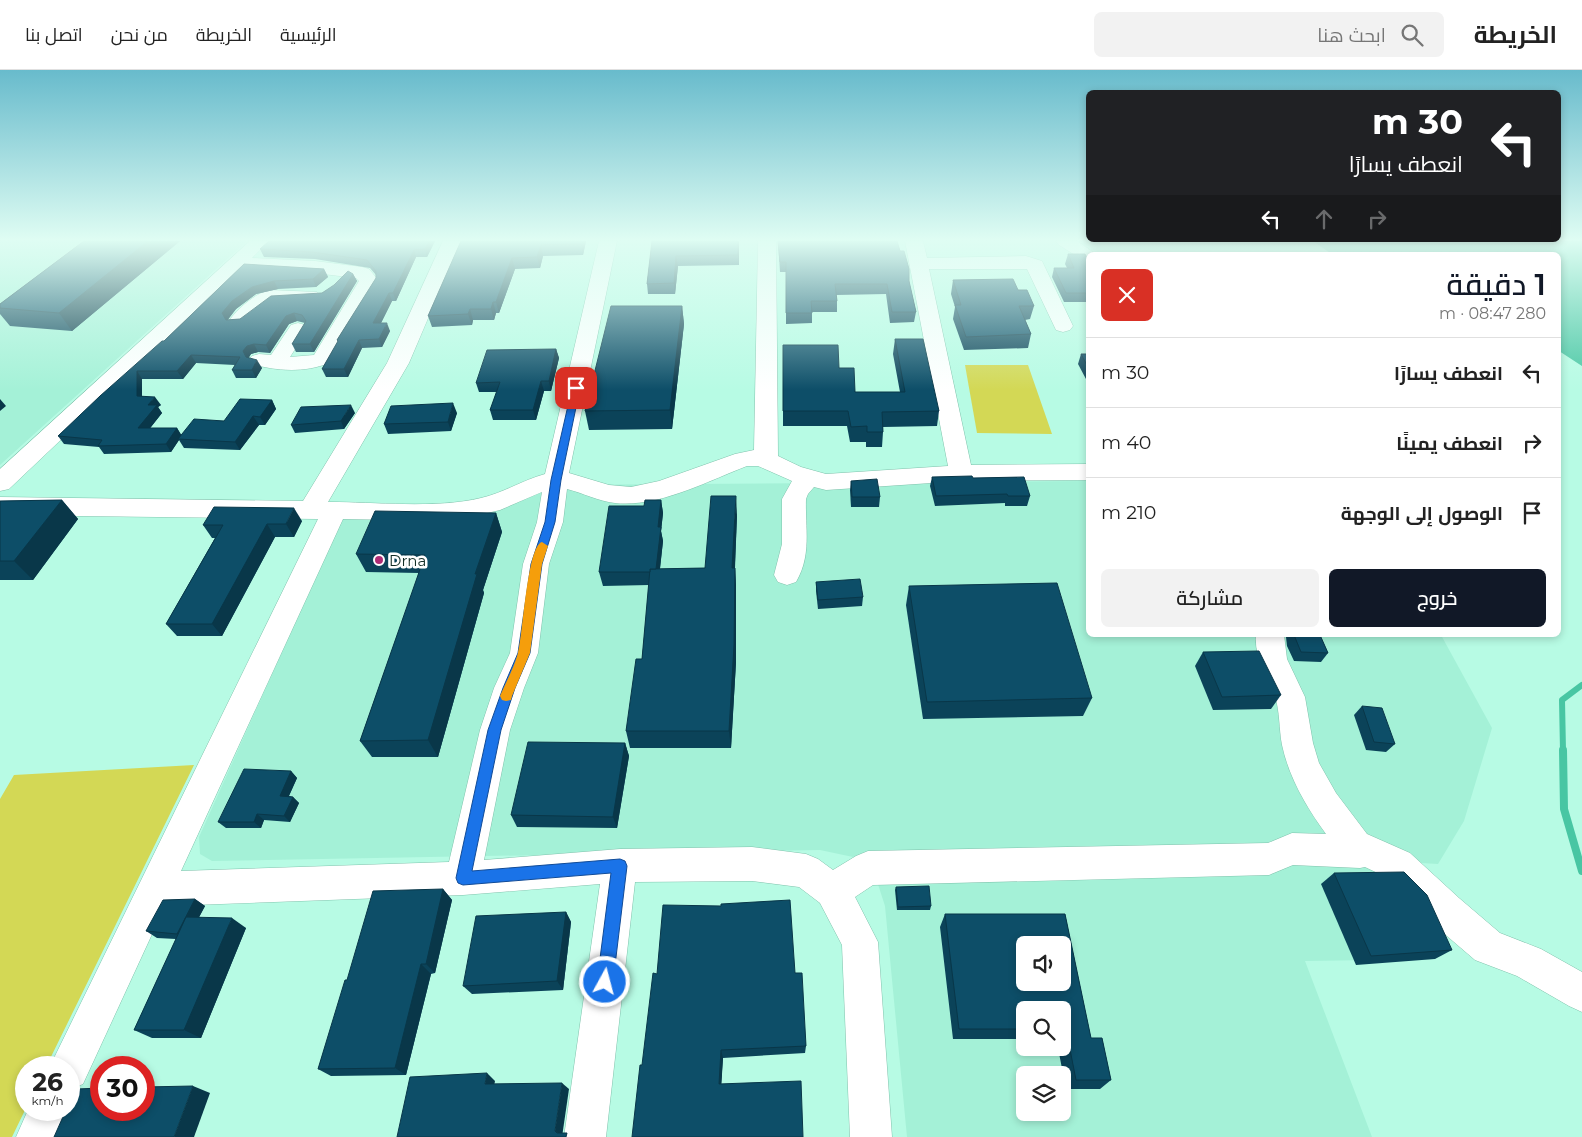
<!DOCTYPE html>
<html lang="ar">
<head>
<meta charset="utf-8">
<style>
  :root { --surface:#fff; --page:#f2f2f2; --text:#222; --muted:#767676; --line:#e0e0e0; --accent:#111827 }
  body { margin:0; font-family:Montserrat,Cairo,sans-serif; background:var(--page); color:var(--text); direction:rtl; height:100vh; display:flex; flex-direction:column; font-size:19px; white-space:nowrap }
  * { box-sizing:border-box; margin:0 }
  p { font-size:16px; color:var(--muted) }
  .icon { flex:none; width:28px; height:28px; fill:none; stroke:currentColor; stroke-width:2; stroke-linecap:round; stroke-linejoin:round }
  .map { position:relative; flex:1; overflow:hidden; direction:ltr }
  .sheet { position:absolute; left:1086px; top:182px; width:475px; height:385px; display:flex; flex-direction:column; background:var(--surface); border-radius:8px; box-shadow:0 2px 8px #0003; direction:rtl }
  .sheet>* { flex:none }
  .banner { position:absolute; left:1086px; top:20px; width:475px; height:152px; border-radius:8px; box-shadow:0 2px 8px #0003; direction:rtl; background:#202124; color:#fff; overflow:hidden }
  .buttons { position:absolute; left:1016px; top:866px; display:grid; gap:10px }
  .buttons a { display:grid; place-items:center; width:55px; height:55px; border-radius:8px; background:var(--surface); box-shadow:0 2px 8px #0003; font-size:25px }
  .speed { position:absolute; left:15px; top:986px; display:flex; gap:10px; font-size:25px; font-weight:700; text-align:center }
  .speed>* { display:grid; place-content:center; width:65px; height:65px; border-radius:50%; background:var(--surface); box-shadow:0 2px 8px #0003; line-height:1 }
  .speed small { font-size:12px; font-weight:400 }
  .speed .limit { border:8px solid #d22; background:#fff; color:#111 }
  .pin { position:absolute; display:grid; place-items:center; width:42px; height:42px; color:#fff; margin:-21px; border-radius:10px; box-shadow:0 2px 8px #0006 }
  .me { position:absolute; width:55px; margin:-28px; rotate:7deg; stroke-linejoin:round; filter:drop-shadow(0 0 4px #0008) }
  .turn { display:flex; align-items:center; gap:18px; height:105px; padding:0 15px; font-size:22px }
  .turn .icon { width:65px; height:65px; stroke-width:2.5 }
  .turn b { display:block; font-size:35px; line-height:42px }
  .lanes { display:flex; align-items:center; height:48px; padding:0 15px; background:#0003; justify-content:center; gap:25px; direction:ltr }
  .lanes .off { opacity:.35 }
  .round { display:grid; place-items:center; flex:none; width:52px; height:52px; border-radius:8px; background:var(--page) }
  .summary { display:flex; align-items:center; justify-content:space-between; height:85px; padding:0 15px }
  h1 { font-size:30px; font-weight:600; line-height:38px; color:var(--accent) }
  .cta { display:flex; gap:10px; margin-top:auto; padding:10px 15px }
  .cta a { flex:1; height:58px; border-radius:8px; background:var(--accent); color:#fff; font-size:20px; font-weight:600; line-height:58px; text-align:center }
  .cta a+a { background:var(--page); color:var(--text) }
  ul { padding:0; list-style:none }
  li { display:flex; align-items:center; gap:15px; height:70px; padding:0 15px; border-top:1px solid var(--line) }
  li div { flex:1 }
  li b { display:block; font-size:19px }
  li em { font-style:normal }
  header { display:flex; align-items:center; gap:30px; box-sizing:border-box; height:70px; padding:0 25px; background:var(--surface); border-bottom:1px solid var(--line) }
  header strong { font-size:24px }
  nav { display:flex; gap:28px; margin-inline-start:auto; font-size:18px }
  .search { width:350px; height:45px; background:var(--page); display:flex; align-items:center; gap:12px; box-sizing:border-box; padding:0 18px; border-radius:8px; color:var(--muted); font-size:19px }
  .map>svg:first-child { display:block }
</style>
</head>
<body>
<header>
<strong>الخريطة</strong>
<div class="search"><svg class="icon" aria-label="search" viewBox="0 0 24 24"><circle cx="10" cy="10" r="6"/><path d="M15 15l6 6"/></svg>ابحث هنا</div>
<nav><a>الرئيسية</a><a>الخريطة</a><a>من نحن</a><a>اتصل بنا</a></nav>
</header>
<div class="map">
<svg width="1582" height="1067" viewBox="0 0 1582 1067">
  <rect width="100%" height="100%" fill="#b7fbe4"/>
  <!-- built -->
  <g fill="#a4f1d7" fill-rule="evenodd">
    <polygon points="0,171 247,171 0,395"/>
    <path d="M1089 411V565H1441L1492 658 1464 751 1438 794 1387 791 1435 889 1305 891 1372 1067H907L885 836 875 805 853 787 820 780 212 791 200 784 199 767 346 439 452 438 550 415ZM1025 875H1062V912H1025ZM1025 940H1062V978H1025ZM1025 1005H1062V1042H1025Z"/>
  </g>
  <!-- green -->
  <g fill="#d3d855">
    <polygon points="1028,295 1052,364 977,363 965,295"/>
    <polygon points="194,695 46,997 26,998 26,1038 12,1067 0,1067 0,729 14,705"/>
  </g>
  <!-- water -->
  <polygon fill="#48c6a3" points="1313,171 1582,171 1582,296 1559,281 1559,185 1333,185"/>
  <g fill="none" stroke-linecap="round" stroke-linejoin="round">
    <!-- stream-far1 -->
    <polyline stroke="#48c6a3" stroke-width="6" points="1563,681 1562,630 1582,615"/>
    <!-- stream -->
    <polyline stroke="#48c6a3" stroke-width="8" points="1563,680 1564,739 1582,801"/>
    <defs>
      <g id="minor">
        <path d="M250 171H269L252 188 315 191 362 197 369 199 378 210 377 215 329 293C305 303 276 301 252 294L249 290 252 286 259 284 271 285 291 255 298 253 305 255 308 259 290 287 314 285 359 211 356 208 315 203 241 199 9 419 0 421V399Z"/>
        <path d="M443 171H461L409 293 328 432C375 432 436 439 481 428 503 423 523 410 545 404L599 171H617L569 403 609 415 631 417 659 411 735 384 754 380 758 171H776L778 386 801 397 826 404 948 396 905 171H923L927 188 1026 186 1042 191 1073 256 1070 260 1063 262 1056 260 1027 199H929L971 395 1089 394V410L961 411 826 420 814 417 808 424 806 429C805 458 812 485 796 512L787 515 778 512 774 505 782 474V429L792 411 758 396H747C708 411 657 438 615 433 598 431 583 423 567 419L563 452 549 494 538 583 524 618 510 660 484 790 620 779 752 777 806 784 818 789 833 800 856 786 868 781 1268 773 1292 763 1326 764C1307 738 1289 708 1282 675 1279 659 1280 642 1275 626 1268 605 1254 589 1256 565H1284L1287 589 1305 627 1313 673 1319 693 1336 723 1367 764 1410 783 1459 828 1500 863 1541 879 1582 902V942L1569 936 1517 906 1475 890 1433 854 1386 807 1365 797 1360 798 1293 795 1269 805 873 815 855 827 878 872 892 1067H850L842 875 820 833 799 817 752 811 635 812 606 1067H564L600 814 463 825 165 836 83 1014 69 1020V998H50L55 986 318 449 0 445V427L303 431 387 293ZM542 422 537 452 523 494 510 583 494 618 480 660 449 792 181 801 343 449 452 451 500 440Z"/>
        <polygon points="1056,171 1077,171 1097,185 1089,185 1089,191 1083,190 1059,175"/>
        <path d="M270 220 317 222 320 226 317 230C303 234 287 228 273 232 256 237 252 261 231 256L228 252C238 238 254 224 270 220Z"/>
        <polygon points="69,1036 71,1040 59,1067 16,1067 28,1040 69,1040"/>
      </g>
    </defs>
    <!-- minor casing -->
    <use href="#minor" stroke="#80c2ac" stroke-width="1"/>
    <!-- minor -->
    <use href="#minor" fill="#fff" fill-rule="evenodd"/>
  </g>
  <!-- wall -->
  <g fill="#0b4359" fill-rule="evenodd">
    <polygon points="84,171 180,171 72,261 10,256 0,244 0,234"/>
    <polygon points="435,171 427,187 416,187 396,231 392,231 381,253 390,261 382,277 362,278 348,307 326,307 322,299 338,272 337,270 376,208 376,205 370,198 315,189 264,187 260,179"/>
    <polygon points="461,171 586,171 583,185 543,186 540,198 515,199 499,243 496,243 494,250 473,250 472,255 432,257 428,246"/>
    <polygon points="652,171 739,171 739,195 678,196 675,224 648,224 647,214"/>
    <polygon points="778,171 897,171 909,211 916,242 914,252 890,253 886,224 836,225 837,231 837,242 812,242 812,253 786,254 786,202 780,202"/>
    <polygon points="1068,184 1089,192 1089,232 1064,232 1052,207 1054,198 1067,198 1065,194"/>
    <polygon points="244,194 324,199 328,207 316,217 278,219 256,224 236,239 227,250 240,249 322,223 353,204 357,211 314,282 296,282 292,274 305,253 297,251 289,254 270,283 258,282 251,284 248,288 262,298 256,308 236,308 232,300 235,295 196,293 183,309 142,309 142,326 161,335 158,337 162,343 150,358 177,358 181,365 224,351 272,330 276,339 265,355 259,355 240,380 184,378 179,370 171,382 104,384 99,377 64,374 58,366 164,271"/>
    <polygon points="953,210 1018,220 1034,236 1030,249 1025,250 1031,264 1028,278 964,280 953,249 955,237 951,224"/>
    <polygon points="682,236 684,254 672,359 589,360 585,341"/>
    <polygon points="895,269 939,341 937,356 883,357 883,362 882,377 866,377 866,372 850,372 847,356 783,356 783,275 839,298 855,322 900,322 893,284"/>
    <polygon points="556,279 559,288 551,321 544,321 536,350 493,350 490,340 497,322 479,322 476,313"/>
    <polygon points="1081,284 1089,284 1089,309 1086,309 1078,294"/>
    <polygon points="355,343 344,359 295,363 291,355"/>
    <polygon points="457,343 451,361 388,364 384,354"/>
    <polygon points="932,407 1030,426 1027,436 1005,436 1005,433 935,436 930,416"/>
    <polygon points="851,411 880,427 879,437 851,437 850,420"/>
    <polygon points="62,430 78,449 33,510 0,510 0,431"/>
    <polygon points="661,430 663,443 661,461 663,471 660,499 705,498 737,445 735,498 736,516 736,592 731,678 630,678 626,661 642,589 649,515 603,516 599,502 644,436"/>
    <polygon points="496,443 502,462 483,520 484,523 438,687 372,687 360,671 419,503 366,502 356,484"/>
    <polygon points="302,451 294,467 275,467 222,566 177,566 166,554 215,468 212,468 203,455"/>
    <polygon points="816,512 863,527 862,536 818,539 816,521"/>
    <polygon points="909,516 1092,628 1083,646 923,649 906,535"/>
    <polygon points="1287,565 1320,565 1328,583 1321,592 1294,591 1287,576 1286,567"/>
    <polygon points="1203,582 1281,625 1271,639 1213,640 1195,596"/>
    <polygon points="1362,636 1395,674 1386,682 1366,680 1354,645"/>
    <polygon points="625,673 629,686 617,758 517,757 511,745"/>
    <polygon points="291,701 297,708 289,726 293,727 299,733 290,752 264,750 261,758 226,758 218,752"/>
    <polygon points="1334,803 1452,880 1435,889 1356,895 1321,814"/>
    <polygon points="896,817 931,836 930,840 897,840 895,820"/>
    <polygon points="443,819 452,830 435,903 431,904 406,1005 331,1006 318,999 347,910"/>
    <polygon points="195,829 205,836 199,847 246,858 201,968 152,968 134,960 176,869 157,868 146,861"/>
    <polygon points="566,842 571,852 563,920 472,924 463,916"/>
    <path d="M945 844H1065L1091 968H1102L1111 1010 1100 1019H1066L1058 978H1062V940H1025V969H953L940 857ZM1025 875H1062V912H1025Z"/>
    <polygon points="795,903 806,976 805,983 723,988 721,1014 803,1067 642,995"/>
  </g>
  <!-- shaded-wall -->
  <g fill="#093749">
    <polygon points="148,171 180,171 72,261 59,243"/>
    <polygon points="429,171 435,171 427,187 425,179"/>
    <polygon points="582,171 586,171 583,185 581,174"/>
    <polygon points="738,171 739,171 739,195 738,185"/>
    <polygon points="541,175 543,186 540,198 537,187"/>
    <polygon points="414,180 416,187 396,231 393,223"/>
    <polygon points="676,186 678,196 675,224 674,213"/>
    <polygon points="512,188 515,199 499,243 496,232"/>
    <polygon points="324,199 328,207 316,217 313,209"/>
    <polygon points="353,204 357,211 314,282 310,274"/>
    <polygon points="274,211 278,219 256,224 236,239 227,251 222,243 232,231 252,217"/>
    <polygon points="389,223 392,231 377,261 373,253"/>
    <polygon points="493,232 496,243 494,250 491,239"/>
    <polygon points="682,236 684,254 672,359 670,340"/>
    <polygon points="470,239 473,250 472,255 468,244"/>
    <polygon points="294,243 297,251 289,254 270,283 266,275 286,246"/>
    <polygon points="387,253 390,261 382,277 379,269"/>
    <polygon points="359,270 362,278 348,307 344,299"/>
    <polygon points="254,274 258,282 251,284 248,289 243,281 247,276"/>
    <polygon points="556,279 559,288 551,321 549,311"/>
    <polygon points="191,285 196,293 183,309 177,301"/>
    <polygon points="257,290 262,298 256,308 252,300"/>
    <polygon points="137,301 142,309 142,334 137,326"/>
    <polygon points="541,311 544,321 536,350 533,340"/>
    <polygon points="155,327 161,335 158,337 162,343 144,366 138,358 148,335"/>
    <polygon points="0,329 6,336 0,341"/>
    <polygon points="272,330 276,339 265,355 260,347"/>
    <polygon points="453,333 457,343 451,361 448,352"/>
    <polygon points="351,335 355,343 344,359 341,351"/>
    <polygon points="253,346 259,355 240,380 235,372"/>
    <polygon points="177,358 182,366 178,369 179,370 171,382 166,374"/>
    <polygon points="736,426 737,445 734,516 732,498"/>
    <polygon points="62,430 78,449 33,510 14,491"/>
    <polygon points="661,430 663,443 661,461 663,471 658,515 656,502 658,457"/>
    <polygon points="294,438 302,451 294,467 286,454"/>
    <polygon points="496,443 502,462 483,520 484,523 438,687 428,670 475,504"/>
    <polygon points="267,454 275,467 222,566 212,554"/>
    <polygon points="735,498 736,516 736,592 731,678 729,661"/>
    <polygon points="625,673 629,686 617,758 613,747"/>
    <polygon points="291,701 297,708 286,732 280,726"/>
    <polygon points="293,727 299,733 290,752 284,746"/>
    <polygon points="257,744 264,750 261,758 254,752"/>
    <polygon points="443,819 452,830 435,903 426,894"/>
    <polygon points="195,829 205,836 187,870 177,864"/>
    <polygon points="566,842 571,852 563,920 557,911"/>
    <polygon points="232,848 246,858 201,968 184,960"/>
    <polygon points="421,894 431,904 406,1005 395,998"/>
    <polygon points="721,980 723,988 721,1021 719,1014"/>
    <polygon points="487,1003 495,1011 493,1021 485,1014"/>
    <polygon points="562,1013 569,1019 562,1067 555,1061"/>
    <polygon points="193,1016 210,1023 194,1067 174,1067"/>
  </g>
  <!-- building -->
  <g fill="#0d4e68" stroke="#093749" fill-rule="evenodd">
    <polygon points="84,171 148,171 59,243 0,238 0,234"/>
    <polygon points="269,171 429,171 425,179 414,180 393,223 389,223 373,253 387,253 379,269 359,270 344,299 322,299 338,271 337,270 376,208 376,201 367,190 312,182 260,179"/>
    <polygon points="461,171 582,171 581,174 541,175 537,187 512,188 496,232 493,232 491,239 470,239 468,244 428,246"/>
    <polygon points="652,171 738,171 738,185 676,186 674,213 647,214"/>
    <polygon points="778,171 897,171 900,181 904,181 909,199 909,211 916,242 892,242 887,214 835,214 837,231 811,231 812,243 786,243 786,192 780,192"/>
    <polygon points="1068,184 1085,184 1089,192 1089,223 1066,223 1054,198 1074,198"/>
    <polygon points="244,194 324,199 313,209 274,211 252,217 232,231 222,243 226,250 240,249 271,226 322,223 334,215 348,201 353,204 310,274 292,274 306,251 302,245 294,243 286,246 266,275 254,274 247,276 243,281 246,287 257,290 252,300 232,300 240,287 191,285 177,301 137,301 137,326 155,327 148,335 157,335 138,358 177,358 166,374 98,376 102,370 58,366 100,326 162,271 164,271"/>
    <polygon points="1013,209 1018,220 1027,220 1034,236 1019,236 1031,264 966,267 955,235 961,235 953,210"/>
    <polygon points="611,236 682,236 670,340 585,341"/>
    <polygon points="895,269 923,269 939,341 882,342 883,362 867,362 867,356 851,357 848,341 783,341 783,275 838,275 839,298 854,298 855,322 905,322"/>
    <polygon points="556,279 549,311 541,311 533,340 490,340 500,312 476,313 487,280"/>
    <polygon points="1081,284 1089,284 1089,299"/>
    <polygon points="240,329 272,330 260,347 253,346 235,372 178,369 194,349 224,351"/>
    <polygon points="453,333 448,352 384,354 391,336"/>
    <polygon points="351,335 341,351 291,355 301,337"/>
    <polygon points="972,406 973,408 1024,407 1030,426 1008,426 1007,424 936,426 932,407"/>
    <polygon points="877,409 880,427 852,427 851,411"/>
    <polygon points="711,426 736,426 732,498 735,498 734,575 729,661 626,661 636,589 642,589 650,499 705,498"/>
    <polygon points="62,430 14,491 0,491 0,431"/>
    <polygon points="645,430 661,430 658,457 661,457 656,499 650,499 650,502 599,502 609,436 644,436"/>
    <polygon points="214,437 294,438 286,454 267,454 212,554 166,554 223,455 203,455"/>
    <polygon points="375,441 496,443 475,504 477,504 428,670 360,671 425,485 356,484"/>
    <polygon points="860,509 863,527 818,530 816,512"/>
    <polygon points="1057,513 1092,628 927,632 909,516"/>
    <polygon points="1294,565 1320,565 1328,583 1301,582"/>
    <polygon points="1259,581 1281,625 1222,627 1203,582"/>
    <polygon points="1362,636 1382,638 1395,674 1374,672"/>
    <polygon points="528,672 625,673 613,747 511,745"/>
    <polygon points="244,699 291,701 280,726 293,727 284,746 257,744 254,752 218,752"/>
    <polygon points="1404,802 1427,825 1452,880 1371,886 1334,803"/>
    <polygon points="929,816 931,836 898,837 896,817"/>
    <polygon points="443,819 426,894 421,894 395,998 318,999 345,910 347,910 373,821"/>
    <polygon points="195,829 177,864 146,861 163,830"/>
    <polygon points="790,830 795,903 802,903 806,976 721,980 719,1014 801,1011 803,1067 632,1067 640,995 642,995 653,903 657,904 663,835 721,836 721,834"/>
    <polygon points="566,842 557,911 463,916 476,846"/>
    <path d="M945 844H1065L1091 968H1102L1111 1010H1076L1066 959H1062V940H1025V959H959ZM1025 875H1062V912H1025Z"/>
    <polygon points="186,847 232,848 184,960 134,960"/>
    <polygon points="487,1003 485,1014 562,1013 555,1061 557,1063 567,1063 566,1067 397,1067 410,1007"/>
    <polygon points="193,1016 174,1067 54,1067 66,1040 69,1040 69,1035 77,1019 101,1018 101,1040 144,1040 144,1017"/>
  </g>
  <!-- sky -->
  <linearGradient id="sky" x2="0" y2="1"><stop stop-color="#68bbcc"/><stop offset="0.53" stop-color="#dffdf3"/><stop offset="1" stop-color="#dffdf3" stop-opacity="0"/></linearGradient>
  <rect width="1582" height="320" fill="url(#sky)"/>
  <!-- route -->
  <polygon fill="#1a73e8" stroke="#114b97" points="576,315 580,318 561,410 555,452 542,494 530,583 515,618 501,660 472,801 620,789 625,791 627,796 613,912 610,917 605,920 599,917 597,912 611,803 463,815 458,813 456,808 488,660 503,618 518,583 531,494 545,452 551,410 572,318"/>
  <!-- slow -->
  <path fill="#f59e0b" d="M542 472 548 476 542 494 530 583 512 626 511 630 506 631 502 630 500 626C506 612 514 598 518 583 523 565 527 476 542 472Z"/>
  <!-- markers -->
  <circle fill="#af2c75" stroke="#fff" stroke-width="2" cx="379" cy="490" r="5"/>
  <g text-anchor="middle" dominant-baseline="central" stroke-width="5" stroke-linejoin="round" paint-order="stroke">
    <!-- poi labels -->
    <g font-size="15" fill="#132e26" stroke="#fff" text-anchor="start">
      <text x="389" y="490">Drna</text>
    </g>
  </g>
</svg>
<div class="buttons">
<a><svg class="icon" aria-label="sound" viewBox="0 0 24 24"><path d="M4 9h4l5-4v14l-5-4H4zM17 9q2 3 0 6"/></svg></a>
<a><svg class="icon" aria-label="search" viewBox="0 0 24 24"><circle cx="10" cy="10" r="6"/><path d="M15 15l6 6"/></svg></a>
<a><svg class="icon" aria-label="layers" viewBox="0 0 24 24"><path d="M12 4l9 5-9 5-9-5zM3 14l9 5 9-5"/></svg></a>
</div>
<div class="speed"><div>26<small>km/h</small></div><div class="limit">30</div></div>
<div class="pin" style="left:576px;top:318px;background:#d93025"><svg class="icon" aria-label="arrive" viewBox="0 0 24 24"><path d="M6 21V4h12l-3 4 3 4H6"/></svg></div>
<svg class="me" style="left:605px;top:912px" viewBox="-20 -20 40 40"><circle r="17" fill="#1a73e8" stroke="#fff" stroke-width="3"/><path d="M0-11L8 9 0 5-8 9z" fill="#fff"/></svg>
<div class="banner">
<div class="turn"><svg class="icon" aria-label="left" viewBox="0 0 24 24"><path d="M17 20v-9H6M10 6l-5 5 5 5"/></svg><div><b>30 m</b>انعطف يسارًا</div></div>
<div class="lanes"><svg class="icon" aria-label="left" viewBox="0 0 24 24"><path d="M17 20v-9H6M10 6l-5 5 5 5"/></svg><svg class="icon off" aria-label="ahead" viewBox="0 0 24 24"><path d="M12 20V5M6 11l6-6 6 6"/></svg><svg class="icon off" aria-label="right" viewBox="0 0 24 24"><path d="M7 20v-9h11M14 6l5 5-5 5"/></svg></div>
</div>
<section class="sheet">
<div class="summary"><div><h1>1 دقيقة</h1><p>280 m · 08:47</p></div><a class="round" style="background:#d93025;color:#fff"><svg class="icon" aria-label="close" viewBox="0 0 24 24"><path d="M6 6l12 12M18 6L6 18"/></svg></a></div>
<ul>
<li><svg class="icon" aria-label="left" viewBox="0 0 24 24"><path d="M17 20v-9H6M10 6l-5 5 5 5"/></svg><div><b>انعطف يسارًا</b></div><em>30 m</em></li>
<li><svg class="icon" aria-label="right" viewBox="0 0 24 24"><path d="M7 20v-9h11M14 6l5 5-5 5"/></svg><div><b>انعطف يمينًا</b></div><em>40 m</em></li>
<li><svg class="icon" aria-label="arrive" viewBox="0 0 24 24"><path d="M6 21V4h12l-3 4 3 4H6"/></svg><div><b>الوصول إلى الوجهة</b></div><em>210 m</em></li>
</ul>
<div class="cta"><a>خروج</a><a>مشاركة</a></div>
</section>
</div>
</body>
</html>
